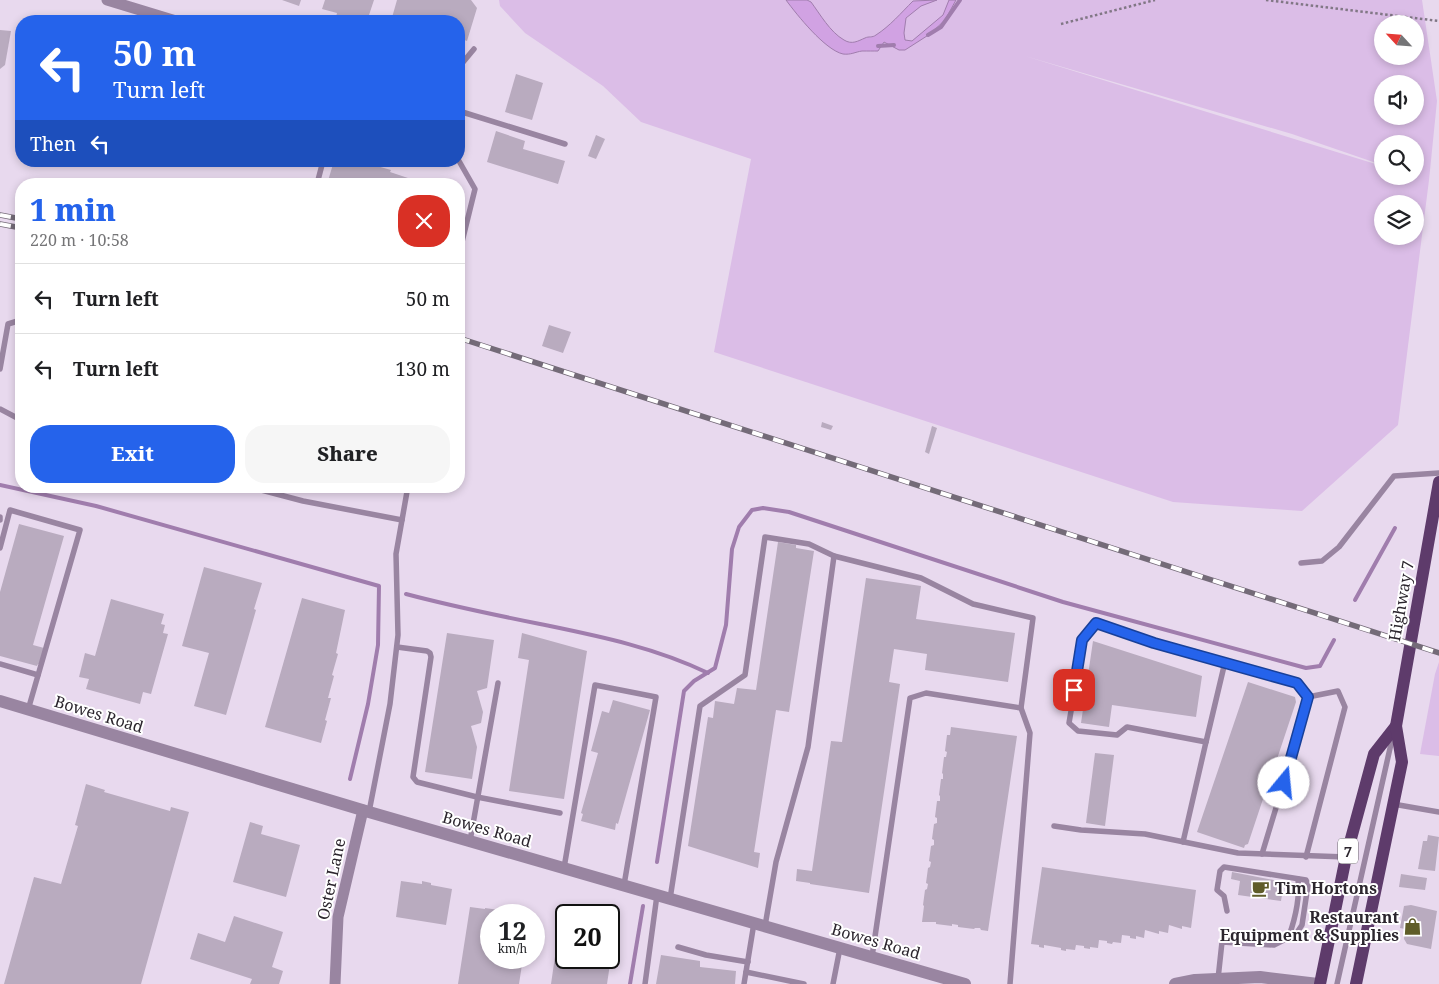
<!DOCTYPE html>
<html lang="en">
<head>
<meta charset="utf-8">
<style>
  :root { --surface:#fff; --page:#f6f6f6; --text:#202124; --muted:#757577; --line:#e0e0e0; --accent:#2563eb }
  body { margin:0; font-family:"Noto Serif",serif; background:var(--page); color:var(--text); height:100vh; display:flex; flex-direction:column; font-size:19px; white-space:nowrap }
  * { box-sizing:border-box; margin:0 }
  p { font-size:16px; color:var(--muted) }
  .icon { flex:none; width:28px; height:28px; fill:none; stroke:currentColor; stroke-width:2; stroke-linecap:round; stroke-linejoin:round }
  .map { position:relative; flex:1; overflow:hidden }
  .drawer { position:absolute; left:15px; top:178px; width:450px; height:315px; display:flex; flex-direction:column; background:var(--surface); border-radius:20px; box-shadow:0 2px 8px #0003 }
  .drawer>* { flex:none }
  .top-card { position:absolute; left:15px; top:15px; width:450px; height:152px; border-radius:20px; box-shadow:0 2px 8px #0003; background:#2563eb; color:#fff; overflow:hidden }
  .needle { width:32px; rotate:296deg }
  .tools { position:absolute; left:1374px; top:15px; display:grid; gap:10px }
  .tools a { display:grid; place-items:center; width:50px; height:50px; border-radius:50%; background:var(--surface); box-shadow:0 2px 8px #0003; font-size:25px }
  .speed { position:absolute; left:480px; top:904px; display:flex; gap:10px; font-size:25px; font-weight:700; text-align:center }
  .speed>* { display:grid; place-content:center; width:65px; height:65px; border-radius:50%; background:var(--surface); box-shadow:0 2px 8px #0003; line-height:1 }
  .speed small { font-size:12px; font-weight:400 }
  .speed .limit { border:2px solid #111; border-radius:8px; background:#fff; color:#111 }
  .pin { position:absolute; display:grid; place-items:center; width:42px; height:42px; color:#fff; margin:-21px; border-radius:10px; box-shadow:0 2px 8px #0006 }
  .me { position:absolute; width:55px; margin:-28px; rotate:17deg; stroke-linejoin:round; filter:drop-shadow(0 0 4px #0008) }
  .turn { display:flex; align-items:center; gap:18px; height:105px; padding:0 15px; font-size:22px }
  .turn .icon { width:65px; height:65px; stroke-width:2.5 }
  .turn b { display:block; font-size:35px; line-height:42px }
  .then { display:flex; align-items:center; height:48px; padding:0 15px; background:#0003; gap:10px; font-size:19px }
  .round { display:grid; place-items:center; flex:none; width:52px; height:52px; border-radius:20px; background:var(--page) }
  .head { display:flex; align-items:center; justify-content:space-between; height:85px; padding:0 15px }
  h1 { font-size:30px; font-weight:800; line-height:38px; color:var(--accent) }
  .button { display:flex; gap:10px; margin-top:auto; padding:10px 15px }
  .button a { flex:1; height:58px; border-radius:20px; background:var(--accent); color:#fff; font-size:20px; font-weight:800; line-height:58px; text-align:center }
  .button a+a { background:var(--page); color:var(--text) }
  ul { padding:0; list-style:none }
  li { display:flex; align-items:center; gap:15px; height:70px; padding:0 15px; border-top:1px solid var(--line) }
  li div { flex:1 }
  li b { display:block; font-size:19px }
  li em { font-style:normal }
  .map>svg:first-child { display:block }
</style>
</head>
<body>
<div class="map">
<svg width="1439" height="984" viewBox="0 0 1439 984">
  <rect width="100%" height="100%" fill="#e8d9ee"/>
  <!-- green -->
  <g fill="#dbbde7" fill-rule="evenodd">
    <path d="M499 0H1422L1437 101 1429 180 1398 425 1302 511 1173 502 714 352 751 159 641 122 603 86 525 33 500 6ZM1382 24H1415V56H1382ZM1025 56 1292 134 1382 165V144H1415V176H1382V166ZM1382 84H1415V116H1382ZM1382 204H1415V236H1382Z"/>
    <polygon points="1439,662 1439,756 1420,754 1435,674"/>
  </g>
  <!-- water -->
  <path fill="#d1a2e3" stroke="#a07dad" d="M786 0H807L811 2C820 14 830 32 844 40 852 45 858 41 865 38 869 36 872 38 876 35 890 26 901 13 913 1L937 0 921 6 906 18 904 33 905 40 912 41 943 15 949 0H956L945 20 930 34 905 50H899L884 42 878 51C873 51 868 51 862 51 855 52 851 55 843 54 825 50 797 15 786 0Z"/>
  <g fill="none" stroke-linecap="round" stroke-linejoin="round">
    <!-- stream -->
    <g stroke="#a07dad" stroke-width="4">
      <polyline points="928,35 941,27 960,0"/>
      <polyline points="878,46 894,45"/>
      <polyline points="0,485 96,506 379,586 378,645 368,704 350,779"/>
      <path d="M406 594C451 606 495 615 540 624 598 636 654 647 708 673"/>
      <polyline points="1355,600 1395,528"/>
      <polyline points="657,862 684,691 694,681 715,668 726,625 732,549 739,527 752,510 763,508 789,512 1063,602 1306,668 1320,666 1334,640"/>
      <polyline points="630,984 643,906"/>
    </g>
  </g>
  <!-- building -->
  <g fill="#b9abbf">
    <polygon points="282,0 301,0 299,6"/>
    <polygon points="325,0 374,0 367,21 356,19 355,21 349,21 336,17 337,13 322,9"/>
    <polygon points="397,0 471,0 477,8 467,41 459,38 459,21 391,21"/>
    <polygon points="0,30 11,31 5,65 0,69"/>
    <polygon points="516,74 543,83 532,120 505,112"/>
    <polygon points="496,131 525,141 523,149 565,161 558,184 487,162"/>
    <polygon points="596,135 605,139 596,159 588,156"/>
    <polygon points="334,161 370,161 370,164 391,170 390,172 426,184 327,184"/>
    <polygon points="459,193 464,195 459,210"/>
    <polygon points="549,325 571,332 563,353 542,346"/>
    <polygon points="822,422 833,426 831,430 821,427"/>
    <polygon points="932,426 937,428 929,454 925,452"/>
    <polygon points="19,524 64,536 33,645 44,648 40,664 38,664 37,666 0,656 0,592"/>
    <polygon points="778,542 796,545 796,548 814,551 789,712 776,710 754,852 760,853 758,868 688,846 708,717 713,718 715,701 734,704 737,688 756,690"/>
    <polygon points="204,567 262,583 254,609 256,610 226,715 194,706 209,653 182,646"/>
    <polygon points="866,578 921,586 916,619 1015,633 1008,682 925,670 927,654 894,649 889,682 900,684 869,893 810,884 810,883 796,881 797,869 812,871 831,741 842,742"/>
    <polygon points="302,598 345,610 336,653 338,654 332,675 334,676 328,698 331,698 325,720 327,721 321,743 265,727"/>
    <polygon points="111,599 164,614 161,624 165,625 163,633 168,634 151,694 143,692 140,704 86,689 89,679 79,677 85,653 95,656"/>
    <polygon points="447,633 494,640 487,688 477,691 483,712 481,723 471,726 477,747 472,779 425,772"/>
    <polygon points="522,633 587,651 564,799 509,791 529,660 518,658"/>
    <polygon points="1093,641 1202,676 1196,717 1112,705 1109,727 1081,723"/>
    <polygon points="1248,682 1295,697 1296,702 1276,762 1272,763 1266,781 1268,784 1248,844 1245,845 1244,848 1197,832"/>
    <polygon points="613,700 650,710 618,824 616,823 615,830 581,821 583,814 581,813 598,753 591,751 602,711 609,713"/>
    <polygon points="951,727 1017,736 988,931 981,930 980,928 975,928 974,929 958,927 958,925 952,924 952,926 936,924 936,922 922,922 924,906 923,905 925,890 927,889 928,884 926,883 928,868 930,867 931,862 929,861 931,846 934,845 934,840 932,839 934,824 937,823 937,818 935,817 937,801 940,801 940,796 939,795 941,779 943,779 943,774 942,773 944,757 946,757 947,752 945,751 947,735 950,735"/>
    <polygon points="1095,753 1114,755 1105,826 1086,823"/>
    <polygon points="86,784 105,790 104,792 170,811 171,807 189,812 141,984 4,984 34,877 61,884 78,826 75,825"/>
    <polygon points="250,822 263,826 261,834 300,845 286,897 233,882"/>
    <polygon points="1428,835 1439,837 1435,871 1418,869 1423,841 1427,841"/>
    <polygon points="1042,867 1196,890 1191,928 1182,926 1182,929 1169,925 1168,933 1159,931 1159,934 1145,930 1144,938 1136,936 1136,939 1130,938 1130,936 1122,935 1121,943 1113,942 1112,944 1107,943 1107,941 1099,940 1098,948 1090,947 1090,949 1084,948 1084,946 1076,945 1075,950 1066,949 1066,951 1061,950 1061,948 1044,945 1044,948 1039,947 1039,945 1031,944"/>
    <polygon points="1232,872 1284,882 1281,901 1238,895 1240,881 1231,879"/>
    <polygon points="1401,874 1427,878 1425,890 1399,887"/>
    <polygon points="401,881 422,884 422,881 431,883 431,885 452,889 446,925 396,917"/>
    <polygon points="1411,905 1437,911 1431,949 1407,944 1404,939 1405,929 1400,928 1404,906"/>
    <polygon points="470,907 485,909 485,908 527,914 491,915 491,958 523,958 519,984 458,984"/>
    <polygon points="234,916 283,932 272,967 283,971 279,984 250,984 252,979 190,959 198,933 225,942"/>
    <polygon points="558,936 566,937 566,958 609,958 609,943 613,944 607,984 551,984"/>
    <polygon points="661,955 700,961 700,967 736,971 735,984 656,984"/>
  </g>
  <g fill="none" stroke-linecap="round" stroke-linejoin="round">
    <!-- path -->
    <g stroke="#817785" stroke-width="2.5" stroke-dasharray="2.5 2.5" stroke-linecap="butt">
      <polyline points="1266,0 1439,21"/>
      <polyline points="1061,24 1155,0"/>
    </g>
    <!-- service -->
    <g stroke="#9985a1" stroke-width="5.5">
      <polyline points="459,67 474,49"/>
      <polyline points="459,111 565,144"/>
      <polyline points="459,161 475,189 459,254"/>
      <polyline points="317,184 323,161"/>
      <polyline points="0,369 8,324 21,320"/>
      <polyline points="0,409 21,420"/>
      <polyline points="246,486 303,501 402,520"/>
      <polyline points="0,517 0,520"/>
      <polyline points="0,548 10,510 80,530 28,710"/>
      <polyline points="1301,563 1322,561 1339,547 1394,476 1439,473"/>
      <polyline points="397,647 427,651 430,653 431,657 413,777 417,782 477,797 560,813"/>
      <polyline points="1225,662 1206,742 1127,727 1117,735 1078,731 1069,723 1083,640 1096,623 1154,643 1297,683 1308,697 1289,765 1262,854"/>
      <polyline points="0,664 38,675"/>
      <polyline points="1393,804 1439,812"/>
      <polyline points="369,812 390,704 398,635 396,554 408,486"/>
      <polyline points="1054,826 1081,830 1145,834 1238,853 1346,857"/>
      <polyline points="470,841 498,683"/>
      <polyline points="1183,842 1206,742"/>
      <polyline points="1306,857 1345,707 1338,691 1308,697"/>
      <polyline points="564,868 595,685 656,697 624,885"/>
      <polyline points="670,899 700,706 745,675 765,537 809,544 834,556"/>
      <polyline points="765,926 776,862 808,747 834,556 921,578 973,604 1033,618 1021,708"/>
      <path d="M1289 936C1295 919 1300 898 1298 879"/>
      <polyline points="678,947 706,955 748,962"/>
      <polyline points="872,957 910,698 926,693 1021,708 1030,733 1010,984"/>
      <polyline points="746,972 804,984"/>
      <polyline points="1218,979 1222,942 1274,945 1296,934 1302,925 1308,885 1306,880 1224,867 1220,871 1217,890 1224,896 1227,911"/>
      <polyline points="645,984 657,895"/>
      <polyline points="744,984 754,923"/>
      <polyline points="833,984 840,948"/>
      <polyline points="1337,984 1393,735"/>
    </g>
    <!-- minor -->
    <g stroke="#9985a1" stroke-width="11">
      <polyline points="107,0 176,21"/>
      <polyline points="335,984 338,917 363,810"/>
    </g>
    <!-- tertiary -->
    <g stroke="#9985a1" stroke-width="12">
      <polyline points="0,701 369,812 965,984"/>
      <polyline points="1175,984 1195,980 1260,977 1318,984"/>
    </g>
    <!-- primary -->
    <g stroke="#5e3b6b" stroke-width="12">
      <polyline points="1320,984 1346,857 1374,754 1396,726"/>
      <polyline points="1356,984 1402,762 1396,726 1439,482"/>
    </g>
    <defs>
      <g id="rail">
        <polyline points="0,215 21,219"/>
        <polyline points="0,224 21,228"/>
        <polyline points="459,338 1439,653"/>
      </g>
    </defs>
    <!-- rail casing -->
    <use href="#rail" stroke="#746b78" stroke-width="5.5"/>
    <!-- rail -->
    <use href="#rail" stroke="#fff" stroke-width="4" stroke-dasharray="11" stroke-linecap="butt"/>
  </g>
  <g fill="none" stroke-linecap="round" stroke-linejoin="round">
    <defs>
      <polyline id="route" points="1074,690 1082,640 1096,623 1154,643 1297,683 1308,697 1284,783"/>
    </defs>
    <!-- route casing -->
    <use href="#route" stroke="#184099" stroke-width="12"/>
    <!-- route -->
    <use href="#route" stroke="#2563eb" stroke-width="9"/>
  </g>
  <!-- icons -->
  <defs>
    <symbol id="cafe-bare" viewBox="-9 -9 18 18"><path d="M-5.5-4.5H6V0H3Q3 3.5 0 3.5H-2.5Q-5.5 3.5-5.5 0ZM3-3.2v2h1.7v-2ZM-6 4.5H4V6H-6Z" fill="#5f5c29" stroke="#fff" stroke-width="2.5" paint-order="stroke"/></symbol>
    <symbol id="shop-bare" viewBox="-9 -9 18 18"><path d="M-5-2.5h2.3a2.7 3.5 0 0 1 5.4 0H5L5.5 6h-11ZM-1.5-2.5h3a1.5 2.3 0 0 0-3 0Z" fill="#5f5c29" stroke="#fff" stroke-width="2.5" paint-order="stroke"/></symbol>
  </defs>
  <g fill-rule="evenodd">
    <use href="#cafe-bare" x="1248" y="876" width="25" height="25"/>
    <use href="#shop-bare" x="1400" y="914" width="25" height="25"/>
  </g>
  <g text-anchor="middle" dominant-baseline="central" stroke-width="4" stroke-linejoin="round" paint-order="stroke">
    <!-- shield labels -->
    <rect fill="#fff" stroke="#6b676d" stroke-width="1" x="1338" y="838.5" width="20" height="25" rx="4"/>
    <g font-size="15" font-weight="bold" fill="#2c262e">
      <text x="1348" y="851">7</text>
    </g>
    <!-- street labels -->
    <g font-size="16" fill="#2c262e" stroke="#fff">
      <text transform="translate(1401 601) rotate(-80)">Highway 7</text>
      <text transform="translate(99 714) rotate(17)">Bowes Road</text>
      <text transform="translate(487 829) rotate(16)">Bowes Road</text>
      <text transform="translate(331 879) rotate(-78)">Oster Lane</text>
      <text transform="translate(876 941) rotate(16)">Bowes Road</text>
    </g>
    <!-- poi labels -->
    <g font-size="16" font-weight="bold" fill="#2c262e" stroke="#fff" text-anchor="start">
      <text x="1275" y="888">Tim Hortons</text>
      <text x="1399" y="917" text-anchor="end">Restaurant<tspan x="1399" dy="18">Equipment &amp; Supplies</tspan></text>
    </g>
  </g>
</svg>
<div class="tools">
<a><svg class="needle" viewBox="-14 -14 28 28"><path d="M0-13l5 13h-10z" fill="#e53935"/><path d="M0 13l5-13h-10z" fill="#757577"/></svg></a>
<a><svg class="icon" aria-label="sound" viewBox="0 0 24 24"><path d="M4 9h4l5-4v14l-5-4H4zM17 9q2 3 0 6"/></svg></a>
<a><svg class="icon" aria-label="search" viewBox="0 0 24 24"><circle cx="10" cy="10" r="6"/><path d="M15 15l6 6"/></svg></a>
<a><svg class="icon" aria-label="layers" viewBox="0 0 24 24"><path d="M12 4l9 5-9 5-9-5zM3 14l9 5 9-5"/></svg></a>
</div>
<div class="speed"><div>12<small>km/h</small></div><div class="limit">20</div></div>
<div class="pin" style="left:1074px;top:690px;background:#d93025"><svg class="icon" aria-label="arrive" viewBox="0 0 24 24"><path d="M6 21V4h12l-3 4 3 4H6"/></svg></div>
<svg class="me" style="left:1284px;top:783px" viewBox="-20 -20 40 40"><circle r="19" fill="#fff"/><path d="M0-13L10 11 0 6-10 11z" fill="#2563eb"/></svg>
<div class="top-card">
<div class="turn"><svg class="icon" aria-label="left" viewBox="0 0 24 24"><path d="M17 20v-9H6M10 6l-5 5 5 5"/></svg><div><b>50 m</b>Turn left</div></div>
<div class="then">Then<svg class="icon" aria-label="left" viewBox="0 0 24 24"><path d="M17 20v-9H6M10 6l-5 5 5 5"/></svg></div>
</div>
<section class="drawer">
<div class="head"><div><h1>1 min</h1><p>220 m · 10:58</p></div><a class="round" style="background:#d93025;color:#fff"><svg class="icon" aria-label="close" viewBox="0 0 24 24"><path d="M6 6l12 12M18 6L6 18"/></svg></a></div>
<ul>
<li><svg class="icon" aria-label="left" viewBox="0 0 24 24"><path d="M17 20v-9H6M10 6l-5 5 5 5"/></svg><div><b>Turn left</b></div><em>50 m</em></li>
<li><svg class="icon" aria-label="left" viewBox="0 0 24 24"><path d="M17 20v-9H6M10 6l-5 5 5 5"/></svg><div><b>Turn left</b></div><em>130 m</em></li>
</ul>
<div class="button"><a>Exit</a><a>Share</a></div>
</section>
</div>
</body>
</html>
